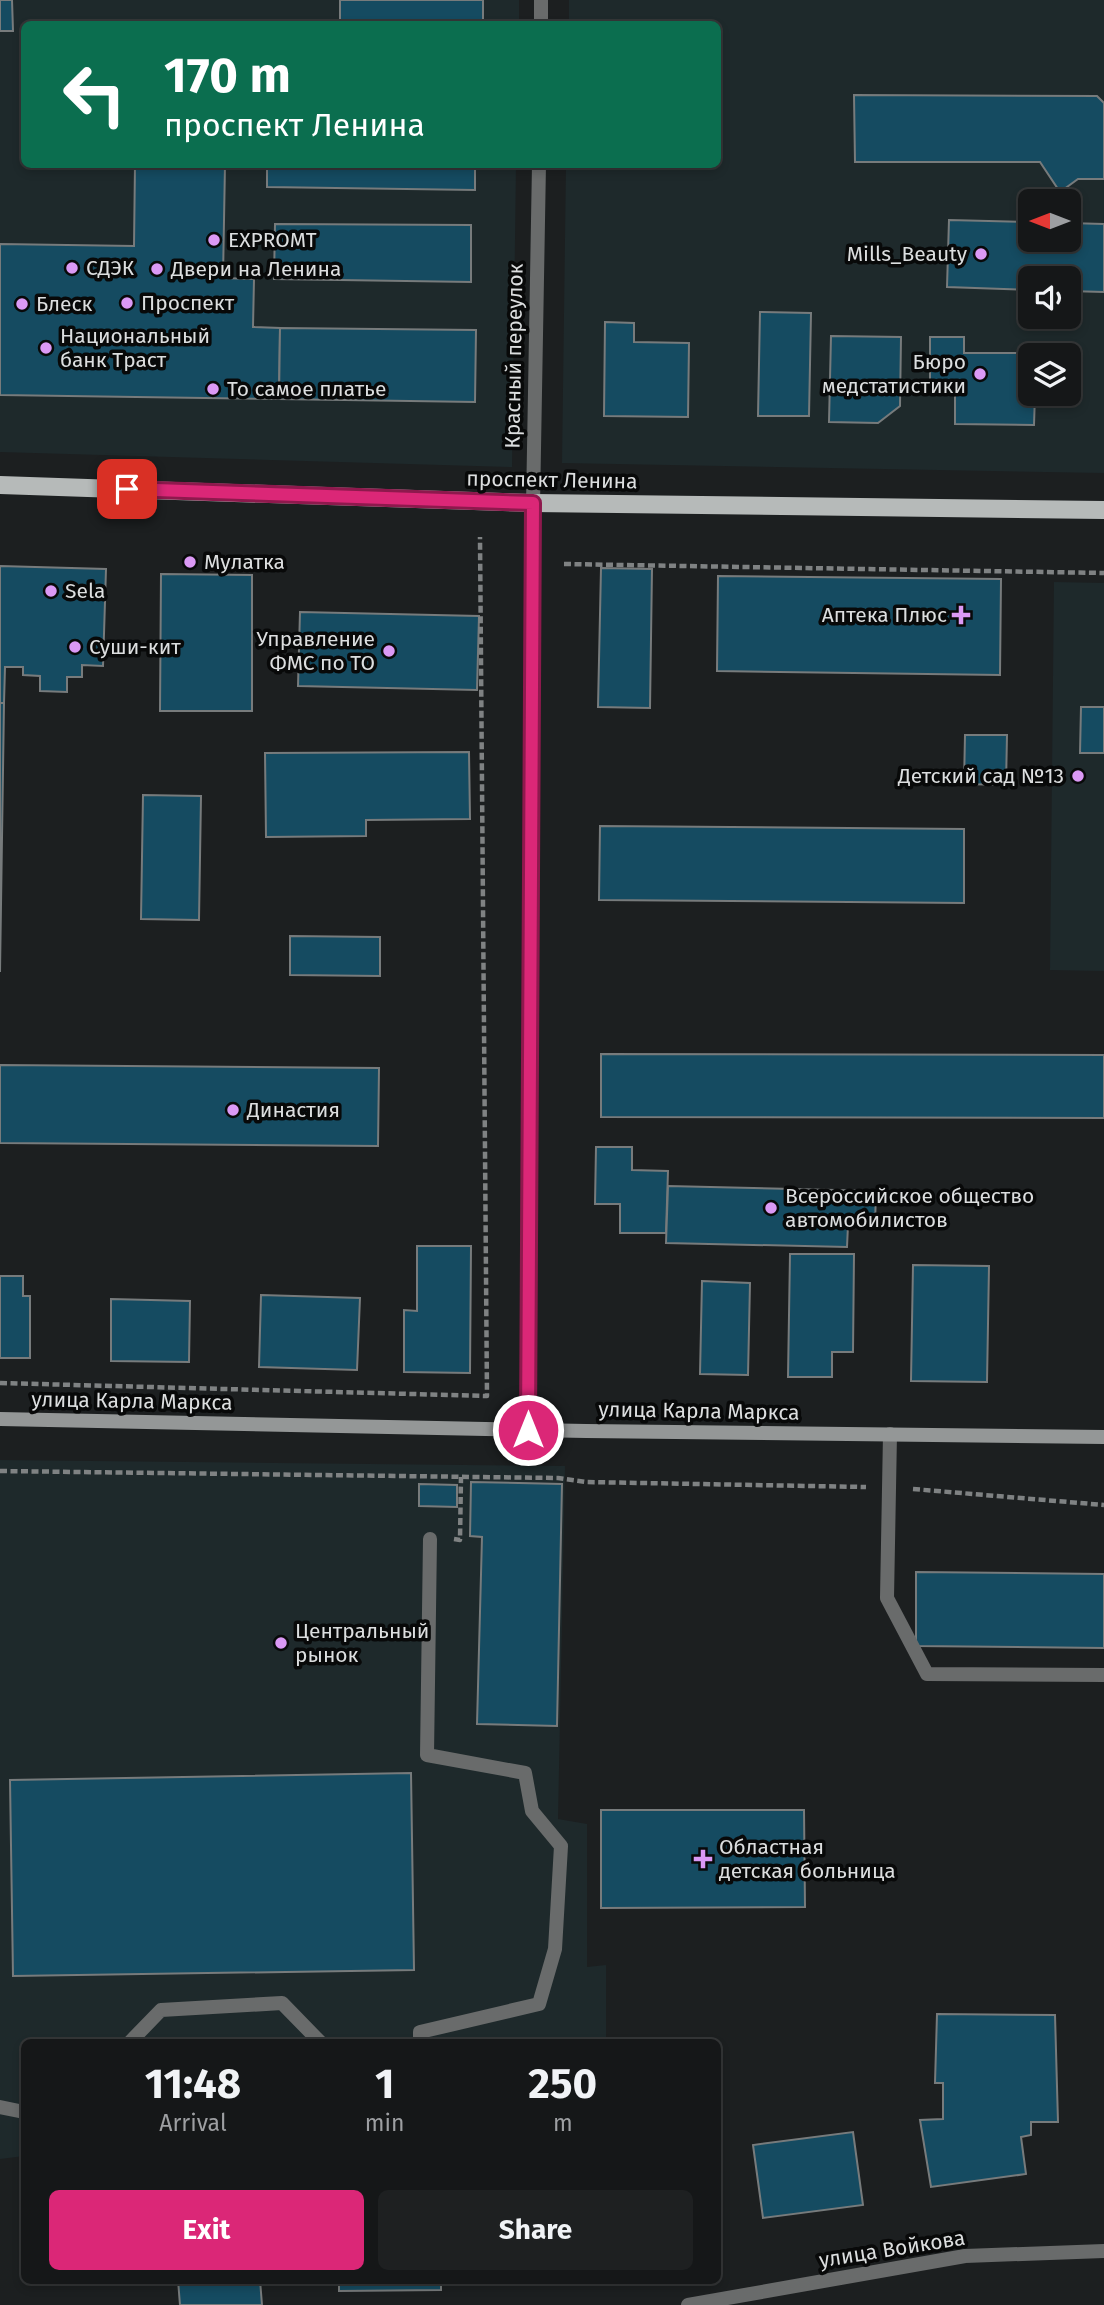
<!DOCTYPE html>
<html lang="en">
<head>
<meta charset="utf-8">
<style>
  :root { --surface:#151718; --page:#1e2021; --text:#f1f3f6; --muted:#9d9fa2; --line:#343637; --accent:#db2777 }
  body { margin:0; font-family:"Fira Sans",sans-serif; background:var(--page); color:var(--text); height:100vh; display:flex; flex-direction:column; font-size:26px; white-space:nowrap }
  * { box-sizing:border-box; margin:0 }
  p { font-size:23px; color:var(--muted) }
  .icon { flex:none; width:38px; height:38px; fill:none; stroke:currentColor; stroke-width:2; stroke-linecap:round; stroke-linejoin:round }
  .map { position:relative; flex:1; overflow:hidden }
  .panel { position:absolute; left:21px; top:2039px; width:700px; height:245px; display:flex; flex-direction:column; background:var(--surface); border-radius:10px; box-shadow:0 4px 10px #0003,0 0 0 2px var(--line) }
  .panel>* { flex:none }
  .top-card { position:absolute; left:21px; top:21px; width:700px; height:147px; border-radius:10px; box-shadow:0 4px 10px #0003,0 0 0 2px var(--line); background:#0b6e4f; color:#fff; overflow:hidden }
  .needle { width:46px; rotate:270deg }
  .controls { position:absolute; left:1018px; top:189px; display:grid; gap:14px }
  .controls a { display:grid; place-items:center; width:63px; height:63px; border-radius:10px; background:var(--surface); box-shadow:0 4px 10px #0003,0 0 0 2px var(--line); font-size:35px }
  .pin { position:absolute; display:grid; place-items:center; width:60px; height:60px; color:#fff; margin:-30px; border-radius:14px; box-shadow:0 4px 10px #0006 }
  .me { position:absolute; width:77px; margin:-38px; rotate:0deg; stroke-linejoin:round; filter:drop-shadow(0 0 5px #0008) }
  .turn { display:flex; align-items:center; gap:24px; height:147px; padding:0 28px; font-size:32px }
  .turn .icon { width:91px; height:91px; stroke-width:2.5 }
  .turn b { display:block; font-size:49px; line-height:60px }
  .eta { display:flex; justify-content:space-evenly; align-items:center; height:119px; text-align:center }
  .eta b { font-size:42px; font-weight:700; line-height:49px }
  .action { display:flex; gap:14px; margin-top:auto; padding:14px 28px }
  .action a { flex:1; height:80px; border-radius:10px; background:var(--accent); color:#fff; font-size:28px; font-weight:700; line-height:80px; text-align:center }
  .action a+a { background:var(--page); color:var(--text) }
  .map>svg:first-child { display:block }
</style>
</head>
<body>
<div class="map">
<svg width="1104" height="2305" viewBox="0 0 1104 2305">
  <rect width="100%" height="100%" fill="#1c1f20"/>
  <!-- built -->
  <g fill="#1e292b" fill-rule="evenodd">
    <polygon points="0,0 519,0 519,24 24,24 24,164 516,165 512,467 0,452"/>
    <path d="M569 0H1104V473L562 463 566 165 718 164V24H569ZM1031 201H1069V240H1031ZM1031 278H1069V317H1031ZM1031 355H1069V394H1031Z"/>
    <polygon points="1054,582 1104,583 1104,971 1050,970"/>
    <polygon points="0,1460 565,1466 558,1819 587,1824 587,1967 606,1965 606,2037 496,2042 24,2042 24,2156 0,2159"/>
  </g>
  <!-- building -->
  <g fill="#154b61" stroke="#777b7c" stroke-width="2">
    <polygon points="0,0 12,0 13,31 0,31"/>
    <rect x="340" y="0" width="143" height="24"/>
    <polygon points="854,95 1097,96 1104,103 1104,179 1078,179 1060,192 1040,162 855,162"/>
    <polygon points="135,164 225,164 223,278 254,279 253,327 280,328 279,399 0,395 0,244 134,246"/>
    <polygon points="267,164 475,164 475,190 267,187"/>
    <polygon points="949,220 1031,222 1031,240 1069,240 1069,223 1104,224 1104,292 1069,291 1069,278 1031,278 1031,290 947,287"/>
    <polygon points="275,224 471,225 471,282 274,279"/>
    <polygon points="760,312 811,313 809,416 758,416"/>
    <polygon points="605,322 634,323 634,342 689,343 688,417 604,416"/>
    <polygon points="280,328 476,330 475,402 279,399"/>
    <polygon points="831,336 901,337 900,406 878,423 829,422"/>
    <polygon points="930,337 964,337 964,353 1035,353 1035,355 1031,355 1031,394 1035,394 1034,425 955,424 955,393 930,393"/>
    <polygon points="0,566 106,569 103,666 82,665 82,677 67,677 67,692 40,691 40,676 23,675 23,667 5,667 4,703 0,703"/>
    <polygon points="601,568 652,569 650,708 598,707"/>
    <polygon points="161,574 252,575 252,711 160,711"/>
    <polygon points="718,576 1001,579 1000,675 717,671"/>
    <polygon points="300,612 479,616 477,690 298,686"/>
    <polygon points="0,703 4,703 0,972"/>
    <polygon points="1081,707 1104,707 1104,753 1080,753"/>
    <polygon points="965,735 1007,735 1006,785 964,784"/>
    <polygon points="469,752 470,819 366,820 366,836 266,837 265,753"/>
    <polygon points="143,795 201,796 199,920 141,919"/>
    <polygon points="600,826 964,829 964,903 599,900"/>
    <polygon points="290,936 380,937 380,976 290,975"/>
    <polygon points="601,1054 1104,1055 1104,1118 601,1117"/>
    <polygon points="0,1065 379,1068 378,1146 0,1143"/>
    <polygon points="596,1147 632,1147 632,1170 668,1171 666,1233 620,1233 620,1204 595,1204"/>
    <polygon points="668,1186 876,1191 875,1225 848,1225 847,1247 666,1243"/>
    <polygon points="417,1246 471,1246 470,1373 404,1372 404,1310 417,1311"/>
    <polygon points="790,1254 854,1254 853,1352 832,1352 832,1377 788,1377"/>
    <polygon points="913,1265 989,1266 987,1382 911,1381"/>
    <polygon points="0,1276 23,1276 23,1296 30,1296 30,1358 0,1358"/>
    <polygon points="702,1281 750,1283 748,1375 700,1374"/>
    <polygon points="261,1295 360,1298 357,1370 259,1367"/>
    <polygon points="111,1299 190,1301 189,1362 111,1361"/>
    <polygon points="471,1482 562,1484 557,1726 477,1724 482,1537 470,1536"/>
    <polygon points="419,1484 457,1485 457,1507 419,1506"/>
    <polygon points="916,1572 1104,1574 1104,1648 916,1646"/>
    <polygon points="411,1773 414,1970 13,1976 10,1780"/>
    <polygon points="601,1810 804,1810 805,1907 601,1908"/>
    <polygon points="937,2014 1055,2015 1058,2122 1031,2122 1031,2135 1021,2137 1026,2174 931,2187 920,2120 943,2119 943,2083 935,2083"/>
    <polygon points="853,2132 863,2205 763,2218 753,2145"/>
    <polygon points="178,2280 260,2280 262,2305 180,2305"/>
    <polygon points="339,2280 441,2280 441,2290 339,2291"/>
  </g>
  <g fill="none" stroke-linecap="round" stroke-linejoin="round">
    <!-- path -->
    <g stroke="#7f8283" stroke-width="4.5" stroke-dasharray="7 3.5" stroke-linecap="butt">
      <polyline points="564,564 1104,573"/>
      <polyline points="0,1383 487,1396 480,537"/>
      <polyline points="0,1471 558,1478 586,1482 866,1487"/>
      <polyline points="913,1489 1104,1505"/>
      <polyline points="454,1539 460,1540 461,1477"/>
    </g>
    <!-- lane -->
    <g stroke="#696b6b" stroke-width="14">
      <polyline points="890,1434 887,1598 927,1674 1104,1675"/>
      <polyline points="130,2042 161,2010 282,2003 320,2042"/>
    </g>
    <!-- street -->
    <g stroke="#696b6b" stroke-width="14">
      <polyline points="541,24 541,0"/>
      <polyline points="528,1430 532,563 539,164"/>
      <polyline points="420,2042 420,2032 539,2004 555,1949 561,1846 532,1811 525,1773 427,1755 430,1539"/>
      <polyline points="0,2107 24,2112"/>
      <polyline points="688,2305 965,2256 1104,2251"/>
    </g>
    <!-- secondary -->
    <polyline stroke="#949797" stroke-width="14" points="0,1419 586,1431 1104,1437"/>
    <!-- primary -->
    <polyline stroke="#b6bab9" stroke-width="18" points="0,485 533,503 1104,510"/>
  </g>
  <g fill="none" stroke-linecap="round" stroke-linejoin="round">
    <defs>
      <polyline id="route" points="127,489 533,503 528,1430"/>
    </defs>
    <!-- route casing -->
    <use href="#route" stroke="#8e194d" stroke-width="18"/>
    <!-- route -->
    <use href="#route" stroke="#db2777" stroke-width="12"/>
  </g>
  <!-- markers -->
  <g fill="#db99f5" stroke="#080909" stroke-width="2.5">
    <circle cx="214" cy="240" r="7"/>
    <circle cx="981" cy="254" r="7"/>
    <circle cx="72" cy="268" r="7"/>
    <circle cx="157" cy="269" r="7"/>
    <circle cx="127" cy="303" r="7"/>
    <circle cx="22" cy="304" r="7"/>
    <circle cx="46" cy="348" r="7"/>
    <circle cx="980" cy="374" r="7"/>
    <circle cx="213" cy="389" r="7"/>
    <circle cx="190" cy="562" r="7"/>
    <circle cx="51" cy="591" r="7"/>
    <path d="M957.5 604.5h7v7h7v7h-7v7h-7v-7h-7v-7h7z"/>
    <circle cx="75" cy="647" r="7"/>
    <circle cx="389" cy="651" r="7"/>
    <circle cx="1078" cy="776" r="7"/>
    <circle cx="233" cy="1110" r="7"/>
    <circle cx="771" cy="1208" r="7"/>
    <circle cx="281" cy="1643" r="7"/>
    <path d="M699.5 1848.5h7v7h7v7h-7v7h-7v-7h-7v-7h7z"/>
  </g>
  <g text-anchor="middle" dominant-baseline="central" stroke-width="7" stroke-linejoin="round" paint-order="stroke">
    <!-- poi labels -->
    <g font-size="21" fill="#dcdedf" stroke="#080909" text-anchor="start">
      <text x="228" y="240">EXPROMT</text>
      <text x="967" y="254" text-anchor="end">Mills_Beauty</text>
      <text x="86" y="268">СДЭК</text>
      <text x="171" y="269">Двери на Ленина</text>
      <text x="141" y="303">Проспект</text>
      <text x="36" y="304">Блеск</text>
      <text x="60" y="336">Национальный<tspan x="60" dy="24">банк Траст</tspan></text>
      <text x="966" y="362" text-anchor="end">Бюро<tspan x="966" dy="24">медстатистики</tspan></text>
      <text x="227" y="389">То самое платье</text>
      <text x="204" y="562">Мулатка</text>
      <text x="65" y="591">Sela</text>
      <text x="947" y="615" text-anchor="end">Аптека Плюс</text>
      <text x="375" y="639" text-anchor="end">Управление<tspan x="375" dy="24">ФМС по ТО</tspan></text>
      <text x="89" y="647">Суши-кит</text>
      <text x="1064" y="776" text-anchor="end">Детский сад №13</text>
      <text x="247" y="1110">Династия</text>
      <text x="785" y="1196">Всероссийское общество<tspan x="785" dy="24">автомобилистов</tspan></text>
      <text x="295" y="1631">Центральный<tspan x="295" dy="24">рынок</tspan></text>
      <text x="719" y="1847">Областная<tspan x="719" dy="24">детская больница</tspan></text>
    </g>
    <!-- street labels -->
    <g font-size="21" fill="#dcdedf" stroke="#080909">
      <text transform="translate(514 356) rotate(-89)">Красный переулок</text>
      <text transform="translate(552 480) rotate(1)">проспект Ленина</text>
      <text transform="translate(132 1401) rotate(1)">улица Карла Маркса</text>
      <text transform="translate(699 1411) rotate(1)">улица Карла Маркса</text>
      <text transform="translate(892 2249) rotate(-9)">улица Войкова</text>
    </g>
  </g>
</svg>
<div class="controls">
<a><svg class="needle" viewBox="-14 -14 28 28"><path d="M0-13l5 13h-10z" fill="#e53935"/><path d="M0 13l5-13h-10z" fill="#9d9fa2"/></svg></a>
<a><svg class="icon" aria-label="sound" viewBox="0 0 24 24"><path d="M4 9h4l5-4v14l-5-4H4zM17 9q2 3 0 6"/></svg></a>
<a><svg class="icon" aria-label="layers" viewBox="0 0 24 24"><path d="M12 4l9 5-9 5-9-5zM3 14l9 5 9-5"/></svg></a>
</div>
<div class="pin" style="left:127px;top:489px;background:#d93025"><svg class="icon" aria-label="arrive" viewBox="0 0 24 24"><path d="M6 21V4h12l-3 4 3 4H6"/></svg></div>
<svg class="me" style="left:528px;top:1430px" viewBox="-20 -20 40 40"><circle r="17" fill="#db2777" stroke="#fff" stroke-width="3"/><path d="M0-11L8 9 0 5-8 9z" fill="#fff"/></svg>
<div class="top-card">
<div class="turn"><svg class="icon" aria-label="left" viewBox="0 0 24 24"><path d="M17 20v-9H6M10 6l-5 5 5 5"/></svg><div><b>170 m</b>проспект Ленина</div></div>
</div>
<section class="panel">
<div class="eta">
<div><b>11:48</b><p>Arrival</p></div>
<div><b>1</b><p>min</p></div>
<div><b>250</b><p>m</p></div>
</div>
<div class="action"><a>Exit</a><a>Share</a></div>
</section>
</div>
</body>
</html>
